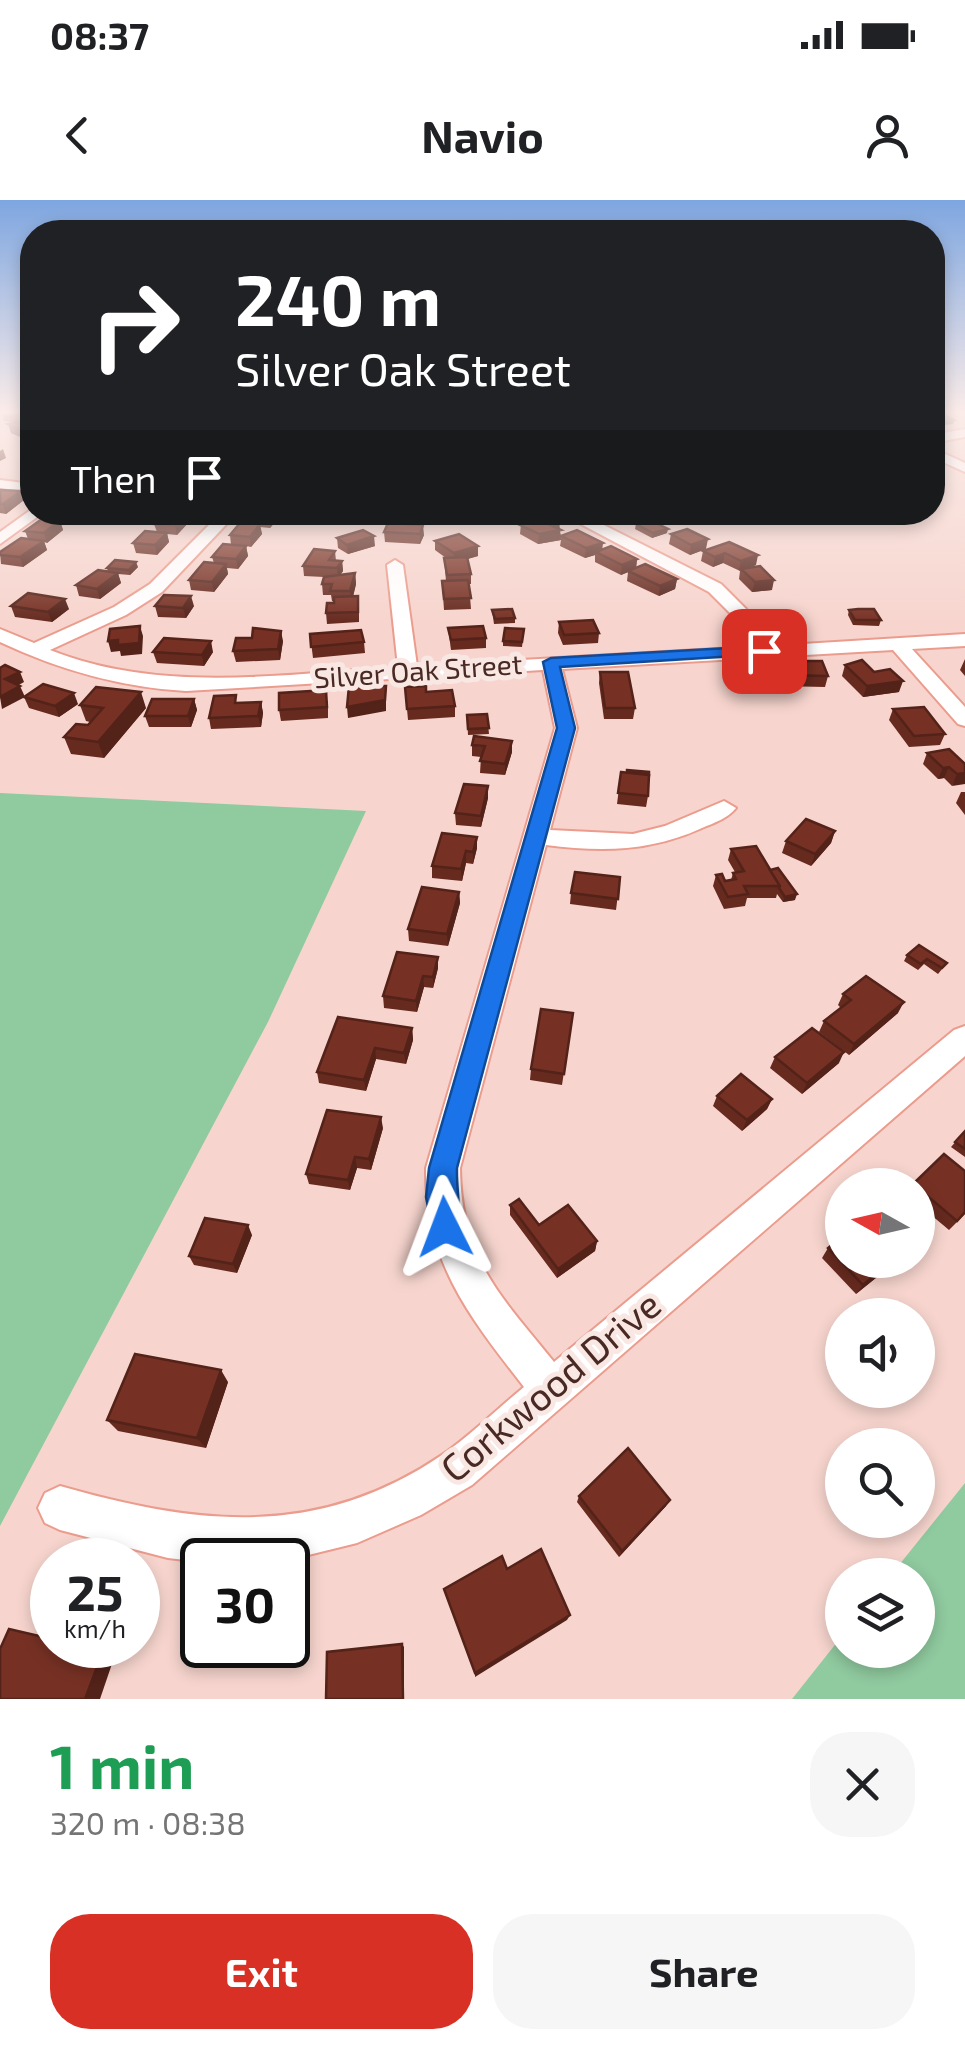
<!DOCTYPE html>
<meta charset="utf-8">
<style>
:root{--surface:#fff;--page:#f6f6f6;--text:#202124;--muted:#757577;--accent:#d93025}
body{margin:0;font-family:"Exo 2",sans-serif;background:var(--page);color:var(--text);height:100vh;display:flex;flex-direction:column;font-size:38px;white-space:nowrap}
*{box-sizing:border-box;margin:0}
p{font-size:32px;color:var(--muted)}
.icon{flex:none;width:55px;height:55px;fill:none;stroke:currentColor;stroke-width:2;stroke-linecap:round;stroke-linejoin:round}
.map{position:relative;height:1499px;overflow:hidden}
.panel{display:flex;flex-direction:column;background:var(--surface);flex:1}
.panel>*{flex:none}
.hud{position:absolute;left:20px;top:20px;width:925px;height:305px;border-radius:40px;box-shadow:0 5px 15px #0003;background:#202124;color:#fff;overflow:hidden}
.needle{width:65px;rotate:278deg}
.tools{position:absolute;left:825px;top:968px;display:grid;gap:20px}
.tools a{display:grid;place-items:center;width:110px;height:110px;border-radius:50%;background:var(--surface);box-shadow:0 5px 15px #0003;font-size:50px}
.speed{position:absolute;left:30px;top:1338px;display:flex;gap:20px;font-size:50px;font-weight:700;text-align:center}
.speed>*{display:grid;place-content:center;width:130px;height:130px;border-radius:50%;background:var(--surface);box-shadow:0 5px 15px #0003;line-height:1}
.speed small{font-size:25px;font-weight:400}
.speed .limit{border:5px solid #111;border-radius:15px;background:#fff;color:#111}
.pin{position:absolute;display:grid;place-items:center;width:85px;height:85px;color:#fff;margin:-42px;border-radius:20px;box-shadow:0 5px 15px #0006}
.me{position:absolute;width:110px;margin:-55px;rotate:357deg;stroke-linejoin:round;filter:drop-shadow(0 0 8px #0008)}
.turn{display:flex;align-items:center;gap:35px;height:210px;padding:0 50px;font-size:45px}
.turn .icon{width:130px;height:130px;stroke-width:2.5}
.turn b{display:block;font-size:70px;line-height:85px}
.then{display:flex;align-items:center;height:95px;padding:0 50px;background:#0003;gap:20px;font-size:38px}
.round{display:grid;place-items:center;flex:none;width:105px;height:105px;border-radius:40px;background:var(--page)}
.overview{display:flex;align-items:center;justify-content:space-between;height:170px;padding:0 50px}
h1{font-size:60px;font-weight:700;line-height:75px;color:#1e9e55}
.button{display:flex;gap:20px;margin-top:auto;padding:20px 50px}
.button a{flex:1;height:115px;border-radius:40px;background:var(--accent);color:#fff;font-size:40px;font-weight:700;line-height:115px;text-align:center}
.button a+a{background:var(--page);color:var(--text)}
.status{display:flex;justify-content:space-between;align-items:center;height:70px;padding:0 50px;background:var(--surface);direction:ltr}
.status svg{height:28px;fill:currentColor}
header{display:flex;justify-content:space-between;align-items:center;height:130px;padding:0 50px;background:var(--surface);font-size:45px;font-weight:700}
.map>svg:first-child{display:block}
</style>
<div class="status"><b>08:37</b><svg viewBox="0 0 49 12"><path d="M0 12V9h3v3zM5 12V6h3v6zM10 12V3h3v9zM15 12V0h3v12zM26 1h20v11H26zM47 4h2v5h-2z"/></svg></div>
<header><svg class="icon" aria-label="back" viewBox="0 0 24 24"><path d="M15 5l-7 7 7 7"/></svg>Navio<svg class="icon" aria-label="person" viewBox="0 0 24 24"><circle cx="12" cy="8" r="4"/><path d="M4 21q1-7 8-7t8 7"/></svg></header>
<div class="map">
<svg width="965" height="1499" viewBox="0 0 965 1499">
<rect width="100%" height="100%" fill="#f7d5ce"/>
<!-- green -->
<g fill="#90ca9f">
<polygon points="0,593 366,611 268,822 0,1326"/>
<polygon points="965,1283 965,1499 792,1499 842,1436 842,1450 918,1450 918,1375 891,1375"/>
</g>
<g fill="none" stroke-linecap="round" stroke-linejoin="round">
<!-- minor casing -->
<g stroke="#eb9c8d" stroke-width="4">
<g id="minor">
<polygon points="965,229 965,237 932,243 932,235"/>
<polygon points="932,248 965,263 965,272 932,257"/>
<polygon points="0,280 32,284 32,292 0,288"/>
<polygon points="32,309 32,312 44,312 0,344 0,332"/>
<path d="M222,312h16l-76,80 -36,23 -76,35c111,44 231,24 348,17l-11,-102 8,-5 8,5 14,101 335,-19 -19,-31 -24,-24 -151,-80h20l143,72 25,25 24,37 195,-12v12l-53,3 53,58v19l-7,-2 -65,-74 -331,19 15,59 -27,102 83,4 32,-8 59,-25 12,7c-8,10 -22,15 -34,20 -52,24 -101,24 -156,17l-86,323c1,91 40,127 94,194l400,-332 11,-4v30l-493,429 -51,30 -64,28 -69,17 -86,2 -34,-4 -108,-28 -15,-7 -7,-15 7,-15 15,-7c137,39 257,54 382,-31 29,-20 55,-46 82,-68 -55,-71 -99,-125 -98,-219l129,-440 -12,-58 -357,21c-67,-4 -126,-21 -186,-49v-13l34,14 80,-36 36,-23z"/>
</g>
</g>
<!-- minor -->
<use href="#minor" fill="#fff" fill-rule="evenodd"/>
</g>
<!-- wall -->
<g fill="#662a1f">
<polygon points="2,214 32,214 25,221 31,242 11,233 8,224 16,223 4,221"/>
<polygon points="32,261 32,277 27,276 24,267"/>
<polygon points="0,290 21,291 24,300 6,314 0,313"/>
<polygon points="51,312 88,312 75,324 60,322 63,330 47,343 44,342 47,350 23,367 1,364 0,352 28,339 25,331 54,320"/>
<polygon points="166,312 201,312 197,317 187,316 188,323 177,335 167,334 169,342 157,355 136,353 133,343 157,332 154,324"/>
<polygon points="251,312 279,312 280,316 270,328 260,327 262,334 251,347 246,346 248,356 238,369 227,368 228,374 214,392 191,390 189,380 214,363 212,357 231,345 230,335 249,323 247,317"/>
<polygon points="505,312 541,312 541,318 559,320 559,329 561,336 637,359 636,368 677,379 675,389 659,396 627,381 628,372 621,375 595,362 595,355 585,358 560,346 561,340 538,344 520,334 521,324 505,316"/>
<polygon points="636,324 667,333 652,338 635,329"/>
<polygon points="384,332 424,335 420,344 385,342"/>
<polygon points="671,334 706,349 690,355 669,344"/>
<polygon points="337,338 375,346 348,354 338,348"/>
<polygon points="435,341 478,346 478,356 467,359 471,374 471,384 469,384 471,409 444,410 442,381 446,381 444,358 446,358 435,350"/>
<polygon points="729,342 756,365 749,367 772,390 752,392 739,379 740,371 723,363 713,367 701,361 703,351"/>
<polygon points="335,351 336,361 342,361 343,371 340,375 355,373 356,384 353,396 359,406 359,422 327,424 326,413 334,401 332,401 331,395 323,395 322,384 324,377 304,376 303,366"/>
<polygon points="138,367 130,375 118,374 121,383 100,399 79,396 76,385 108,372 107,368"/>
<polygon points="11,406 69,409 52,422 15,417"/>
<polygon points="155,406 194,406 186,418 158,417"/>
<polygon points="492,410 515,418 515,423 494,424"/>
<polygon points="849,410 881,420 879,426 853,425 848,415"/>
<polygon points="559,422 599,433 598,443 563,445 558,433"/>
<polygon points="448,428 486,438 486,448 451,450"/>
<polygon points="524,429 522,447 503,446 503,441"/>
<polygon points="310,434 364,442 365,453 313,458"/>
<polygon points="283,441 280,460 236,462 233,451"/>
<polygon points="153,452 213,452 204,466 157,463"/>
<polygon points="965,459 965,476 960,470"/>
<polygon points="776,461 828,476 825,487 779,486 774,472"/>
<polygon points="845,465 899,492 863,497 842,476"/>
<polygon points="600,472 635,508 633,519 604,519 599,483"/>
<polygon points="405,487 426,492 455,506 455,517 408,520"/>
<polygon points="24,497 78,504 59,517 29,508"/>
<polygon points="194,499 197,510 191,527 149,527 145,516"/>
<polygon points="328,501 328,518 281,521 279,510"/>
<polygon points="261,502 263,513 261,527 211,529 209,518 238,503"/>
<polygon points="80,505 146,508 104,558 71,554 64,537 88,525 90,522 86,521"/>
<polygon points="893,509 945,534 940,545 909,547 889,520"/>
<polygon points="487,514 489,534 468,535 467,515"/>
<polygon points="472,545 512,552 505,575 480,573 481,557 472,556"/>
<polygon points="927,553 965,564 952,586 944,578 938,579 923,564"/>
<polygon points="621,572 648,596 646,607 617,604"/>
<polygon points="488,586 488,598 481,627 456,625 455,613"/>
<polygon points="961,592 965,592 965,615 956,603"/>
<polygon points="835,631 831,643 811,666 782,653 786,641"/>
<polygon points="477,637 477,648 473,664 466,663 462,681 432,678 432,666"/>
<polygon points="731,649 770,670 795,700 783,702 777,694 776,698 747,698 745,706 724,709 713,686 716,675 725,681 731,680 733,673 735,672 728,660"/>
<polygon points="620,677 616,710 570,704 571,693"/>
<polygon points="459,692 460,703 448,746 409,741 408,729"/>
<polygon points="907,755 947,763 938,774 924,764 918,770 904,761"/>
<polygon points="438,757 438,768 433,788 424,787 417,812 384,808 383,796"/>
<polygon points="843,794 898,813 849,855 819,832 824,821 841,808 838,805"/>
<polygon points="573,813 562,885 530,880 531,869"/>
<polygon points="412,828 413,840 406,864 376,859 366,891 319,883 317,872"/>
<polygon points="775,857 839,863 802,894 770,868"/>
<polygon points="717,896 772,899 767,909 742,931 713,906"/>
<polygon points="383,928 371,970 357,968 350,990 309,984 306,974"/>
<polygon points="965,931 965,957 951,947"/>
<polygon points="944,954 965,1014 949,1030 918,1004 918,985 912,985"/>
<polygon points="510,1005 539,1025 597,1041 595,1051 557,1078 510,1015"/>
<polygon points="252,1035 237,1073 194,1065 189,1056"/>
<polygon points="828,1048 898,1060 856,1094 822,1058"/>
<polygon points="228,1182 206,1248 118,1231 107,1220"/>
<polygon points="579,1296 666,1306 619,1357 577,1302"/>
</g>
<!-- shaded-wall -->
<g fill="#532219">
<polygon points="32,214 32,217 21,223 18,215"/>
<polygon points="954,220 953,224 937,226 939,222"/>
<polygon points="3,249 6,258 0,261 0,251"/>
<polygon points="939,261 936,270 932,270 932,262"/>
<polygon points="21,291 24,300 6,314 3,304"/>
<polygon points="74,312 88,312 75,324 72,314"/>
<polygon points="274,312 279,312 280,316 270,328 269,318"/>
<polygon points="537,312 541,312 541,321 523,326 524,316"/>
<polygon points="612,312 625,312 611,318"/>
<polygon points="186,314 188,323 177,335 175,325"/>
<polygon points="60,320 63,330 47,343 44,333"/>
<polygon points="559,320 561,340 538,344 539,334 548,324"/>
<polygon points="260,324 262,334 251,347 250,337"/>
<polygon points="423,325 424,335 420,344 420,334"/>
<polygon points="668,329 667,333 652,338 653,333"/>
<polygon points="167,333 169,342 157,355 155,345"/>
<polygon points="374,336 375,346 348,354 347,345"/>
<polygon points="708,339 706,349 690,355 691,345"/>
<polygon points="44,341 47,350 23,367 20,357"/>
<polygon points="603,343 602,352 596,352 595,355 585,358 586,348"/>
<polygon points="246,346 248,356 238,369 236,359"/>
<polygon points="478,346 478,356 454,363 454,353"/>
<polygon points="725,353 723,363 713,367 715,357"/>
<polygon points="758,355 756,365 742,370 741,369 739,371 741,361"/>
<polygon points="637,359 636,369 621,375 622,365"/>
<polygon points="342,361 343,371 338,378 337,368"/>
<polygon points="136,362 138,367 130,375 129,370"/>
<polygon points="226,364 228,374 214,392 212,382"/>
<polygon points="118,373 121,383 100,399 97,389"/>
<polygon points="355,373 356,384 352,401 350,391"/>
<polygon points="677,379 675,389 659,396 660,386"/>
<polygon points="774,380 772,390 752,392 755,382"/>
<polygon points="191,396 194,406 186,418 183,408"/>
<polygon points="65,399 69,409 52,422 48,412"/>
<polygon points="140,426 143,436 142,454 121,456 120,451 111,452 108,441"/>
<polygon points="281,431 283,441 280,460 278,449"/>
<polygon points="211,441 213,452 204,466 202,455"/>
<polygon points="20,472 24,482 10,490 5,479"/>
<polygon points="903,481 899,492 863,497 867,486"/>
<polygon points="20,486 25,497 2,509 0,497"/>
<polygon points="386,486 386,511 348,518 347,507"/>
<polygon points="141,492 146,508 104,558 98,542"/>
<polygon points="74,493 78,504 59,517 55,506"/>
<polygon points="194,499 197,510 191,527 188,516"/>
<polygon points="261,502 263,513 261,527 258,516"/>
<polygon points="512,541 512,552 505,575 505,564"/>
<polygon points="949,567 944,578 938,579 943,568"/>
<polygon points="965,573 965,584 952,586 957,574"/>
<polygon points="488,586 488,598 481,627 481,616"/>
<polygon points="835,631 831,643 811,666 815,654"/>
<polygon points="477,637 477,648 473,664 473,652"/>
<polygon points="466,651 466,663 462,681 461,669"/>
<polygon points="459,692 460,703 448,746 447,734"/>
<polygon points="797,694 795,700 783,702 785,697"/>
<polygon points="438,757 438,768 433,788 433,777"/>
<polygon points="423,776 424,787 417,812 416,801"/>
<polygon points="904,802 898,813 849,855 854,844"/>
<polygon points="412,828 413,840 406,864 404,853"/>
<polygon points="375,848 376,859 366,891 364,880"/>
<polygon points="844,852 839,863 802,894 807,883"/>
<polygon points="772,899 767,909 742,931 747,920"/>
<polygon points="381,917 383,928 371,970 369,959"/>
<polygon points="355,957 357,968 350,990 348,980"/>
<polygon points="248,1025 252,1035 237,1073 233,1064"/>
<polygon points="597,1041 595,1051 557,1078 558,1069"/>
<polygon points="893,1060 898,1060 856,1094 863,1085"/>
<polygon points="221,1170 228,1182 206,1248 197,1238"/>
<polygon points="670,1300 666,1306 619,1357 622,1351"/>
<polygon points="570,1415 567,1420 475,1477 475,1473"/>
<polygon points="402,1444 404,1447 404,1499 403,1499"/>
<polygon points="103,1451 115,1455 100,1499 85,1499"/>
</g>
<!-- building -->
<g fill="#773124" stroke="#532219" stroke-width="2.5">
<polygon points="932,214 943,214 954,220 939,222 932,219"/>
<polygon points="32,220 32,232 28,234 8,224"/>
<polygon points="0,290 21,291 3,304 0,304"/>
<polygon points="166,312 173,312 186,314 175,325 154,324"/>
<polygon points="251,312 274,312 269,318 247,317"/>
<polygon points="517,312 537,312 524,316"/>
<polygon points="549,315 559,320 548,324 561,330 539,334 520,325"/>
<polygon points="42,319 60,320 44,333 25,331"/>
<polygon points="650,320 668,329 653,333 636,324"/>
<polygon points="240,323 260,324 250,337 230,335"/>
<polygon points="388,323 423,325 420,334 384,332"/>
<polygon points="687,329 708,339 691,345 671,334"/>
<polygon points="363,330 374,336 347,345 337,338"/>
<polygon points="577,330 603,343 586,348 561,336"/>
<polygon points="145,331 167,333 155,345 133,343"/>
<polygon points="459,334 478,346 454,353 435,341"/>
<polygon points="21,338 44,341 20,357 0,355 0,352"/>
<polygon points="729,342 758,355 741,361 725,353 715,357 703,351"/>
<polygon points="223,344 246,346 236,359 212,357"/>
<polygon points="611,346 637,359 622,365 596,352"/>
<polygon points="314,349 335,351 329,360 342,361 337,368 303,366"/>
<polygon points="467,357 471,374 447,375 444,358"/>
<polygon points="115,360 136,362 129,370 107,368"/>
<polygon points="204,362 226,364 212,382 189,380"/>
<polygon points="645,364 677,379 660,386 628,371"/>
<polygon points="760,366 774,380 755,382 741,369"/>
<polygon points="98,370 118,373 97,389 76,385"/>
<polygon points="355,373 350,391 330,391 332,384 322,384 324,377"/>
<polygon points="468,380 471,398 444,399 442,381"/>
<polygon points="28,393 65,399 48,412 11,406"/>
<polygon points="164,395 191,396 183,408 155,406"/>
<polygon points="358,396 358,412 326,413 327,403 334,403 334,397"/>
<polygon points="512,409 515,418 495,419 492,410"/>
<polygon points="858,409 874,409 881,420 855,420 849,410"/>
<polygon points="593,420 599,433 564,435 559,422"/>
<polygon points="140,426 139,443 118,445 118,440 108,441 110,429"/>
<polygon points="483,426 486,438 451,440 448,428"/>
<polygon points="253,428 281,431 278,449 233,451 236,438 252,438"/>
<polygon points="505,428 524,429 522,442 503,441"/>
<polygon points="361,430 364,442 311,447 310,434"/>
<polygon points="164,438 211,441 202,455 153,452"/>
<polygon points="862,460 874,472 890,469 903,481 867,486 845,465"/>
<polygon points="776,461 822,461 828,476 782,475"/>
<polygon points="5,465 20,472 5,479 20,486 0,497 0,468"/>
<polygon points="600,472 628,472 635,508 605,508"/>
<polygon points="43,484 74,493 55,506 24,497"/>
<polygon points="349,486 386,486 385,500 347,507"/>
<polygon points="426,486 426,492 452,490 455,506 407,509 405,487"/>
<polygon points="96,487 141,492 98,542 64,537 76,524 88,525 103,508 80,505"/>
<polygon points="326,490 327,507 279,510 279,493"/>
<polygon points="236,495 235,503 261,502 258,516 209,518 214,496"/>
<polygon points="152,499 194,499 188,516 145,516"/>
<polygon points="924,507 945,534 914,536 893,509"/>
<polygon points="487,514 489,528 468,529 467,515"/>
<polygon points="474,536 512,541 505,564 480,561 485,546 472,545"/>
<polygon points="949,549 965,564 965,573 957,574 949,567 943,568 927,553"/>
<polygon points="627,570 649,572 649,575 627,572"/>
<polygon points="621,572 649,575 648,596 618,593"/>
<polygon points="464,584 488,586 481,616 455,613"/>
<polygon points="806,619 835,631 815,654 786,641"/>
<polygon points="442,633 477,637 473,652 466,651 461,669 432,666"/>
<polygon points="756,646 780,686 744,686 748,694 728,697 716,675 722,674 725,681 736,679 733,673 744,671 731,649"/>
<polygon points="778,668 797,694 785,697 779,688 780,686 770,670"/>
<polygon points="575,672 620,677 618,699 571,693"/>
<polygon points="422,687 459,692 447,734 408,729"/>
<polygon points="919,745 947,763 942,768 927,759 921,764 907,755"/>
<polygon points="397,752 438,757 433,777 423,776 416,801 383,796"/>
<polygon points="866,776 904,802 854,844 824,821 851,800 843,794"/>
<polygon points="541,809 573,813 564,874 531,869"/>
<polygon points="338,817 412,828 404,853 375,848 364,880 317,872"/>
<polygon points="812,828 844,852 807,883 775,857"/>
<polygon points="741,874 772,899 747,920 717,896"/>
<polygon points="327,910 381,917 369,959 355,957 348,980 306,974"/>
<polygon points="965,931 965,949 955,942"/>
<polygon points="944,954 965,971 965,1012 957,1021 918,988 918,985 913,984"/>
<polygon points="519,999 539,1025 568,1005 597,1041 558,1069 510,1005"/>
<polygon points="205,1018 248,1025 233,1064 189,1056"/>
<polygon points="842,1036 842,1060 893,1060 863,1085 828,1048"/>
<polygon points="135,1154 221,1170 197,1238 107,1220"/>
<polygon points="628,1248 670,1300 622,1351 579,1296"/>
<polygon points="541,1349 570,1415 475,1473 444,1389 502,1356 507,1369"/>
<polygon points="9,1429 52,1439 52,1445 79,1445 103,1451 85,1499 0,1499 0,1449"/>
<polygon points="402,1444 403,1499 326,1499 327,1452"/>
</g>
<!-- sky -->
<linearGradient id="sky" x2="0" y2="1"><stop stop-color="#7ea6e0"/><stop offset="0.5" stop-color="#fbece9"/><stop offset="1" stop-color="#fbece9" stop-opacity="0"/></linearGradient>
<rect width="965" height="424" fill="url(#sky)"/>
<!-- route -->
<path fill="#1a73e8" stroke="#114b97" stroke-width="2.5" d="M764,446l5,1v7l-209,13 15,61 -118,440c-1,21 6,50 -2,69l-10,4 -11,-4 -8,-40 3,-29 128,-440 -14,-66 8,-4z"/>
<g text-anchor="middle" stroke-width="10" stroke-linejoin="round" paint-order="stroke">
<!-- far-street labels -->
<g font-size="28" fill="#492923" stroke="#f8e7e3">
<text transform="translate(418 471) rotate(-4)" y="10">Silver Oak Street</text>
</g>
<!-- near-street labels -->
<g font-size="38" fill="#492923" stroke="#f8e7e3">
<text transform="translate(551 1187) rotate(-40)" y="13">Corkwood Drive</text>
</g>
</g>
</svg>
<div class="tools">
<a><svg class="needle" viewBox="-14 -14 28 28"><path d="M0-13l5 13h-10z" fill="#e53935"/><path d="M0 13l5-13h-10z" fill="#757577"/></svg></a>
<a><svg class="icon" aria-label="sound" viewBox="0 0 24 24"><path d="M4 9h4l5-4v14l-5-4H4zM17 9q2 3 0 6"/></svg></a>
<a><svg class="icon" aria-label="search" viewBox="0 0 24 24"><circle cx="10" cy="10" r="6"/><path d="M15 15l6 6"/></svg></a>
<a><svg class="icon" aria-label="layers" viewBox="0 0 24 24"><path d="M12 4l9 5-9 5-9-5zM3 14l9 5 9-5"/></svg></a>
</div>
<div class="speed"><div>25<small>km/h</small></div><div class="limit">30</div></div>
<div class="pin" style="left:764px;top:451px;background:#d93025"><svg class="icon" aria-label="arrive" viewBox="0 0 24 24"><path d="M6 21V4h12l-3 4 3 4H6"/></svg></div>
<svg class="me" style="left:445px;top:1027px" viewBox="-20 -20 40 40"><path d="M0-17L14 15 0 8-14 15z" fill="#1a73e8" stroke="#fff" stroke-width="4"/></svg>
<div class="hud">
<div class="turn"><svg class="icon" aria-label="right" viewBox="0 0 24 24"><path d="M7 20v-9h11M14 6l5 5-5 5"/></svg><div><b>240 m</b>Silver Oak Street</div></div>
<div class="then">Then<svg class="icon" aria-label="arrive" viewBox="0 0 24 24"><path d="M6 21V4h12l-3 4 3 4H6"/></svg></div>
</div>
</div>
<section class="panel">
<div class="overview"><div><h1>1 min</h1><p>320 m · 08:38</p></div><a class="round"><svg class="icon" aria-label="close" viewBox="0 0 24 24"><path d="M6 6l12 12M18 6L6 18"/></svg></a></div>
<div class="button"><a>Exit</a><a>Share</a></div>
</section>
